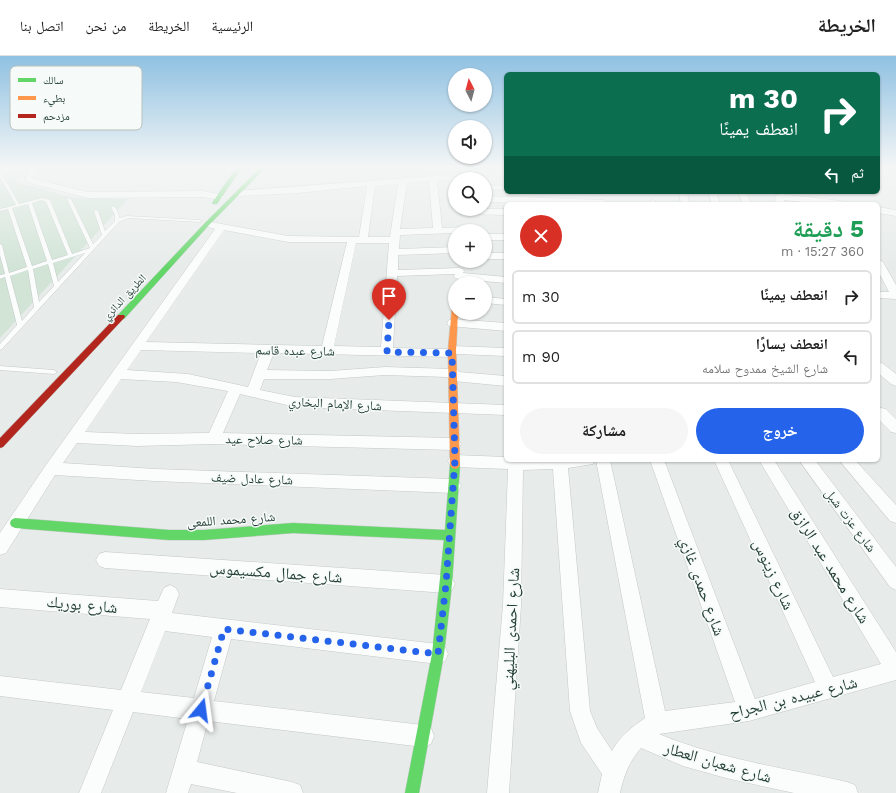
<!DOCTYPE html>
<html lang="ar">
<meta charset="utf-8">
<style>
:root{--surface:#fff;--page:#f6f6f6;--text:#222;--muted:#767676;--line:#e0e0e0;--accent:#2563eb}
body{margin:0;font-family:"Work Sans","Noto Naskh Arabic",sans-serif;background:var(--page);color:var(--text);direction:rtl;height:100vh;display:flex;flex-direction:column;font-size:15px;white-space:nowrap}
*{box-sizing:border-box;margin:0}
p{font-size:13px;color:var(--muted)}
.icon{flex:none;width:22px;height:22px;fill:none;stroke:currentColor;stroke-width:2;stroke-linecap:round;stroke-linejoin:round}
.map{position:relative;flex:1;overflow:hidden;direction:ltr}
.panel{position:absolute;left:504px;top:146px;width:376px;height:260px;display:flex;flex-direction:column;background:var(--surface);border-radius:6px;box-shadow:0 1px 3px #0004;direction:rtl}
.panel>*{flex:none}
.guide{position:absolute;left:504px;top:16px;width:376px;height:122px;border-radius:6px;box-shadow:0 1px 3px #0004;direction:rtl;background:#0b6e4f;color:#fff;overflow:hidden}
.needle{width:26px;rotate:354deg}
.buttons{position:absolute;left:448px;top:12px;display:grid;gap:8px}
.buttons a{display:grid;place-items:center;width:44px;height:44px;border-radius:50%;background:var(--surface);box-shadow:0 1px 3px #0004;font-size:20px}
.pin{position:absolute;display:grid;place-items:center;width:34px;height:34px;color:#fff;margin:-41px -17px;border-radius:50% 50% 50% 0;rotate:-45deg;box-shadow:0 0 4px #0007}
.pin .icon{rotate:45deg}
.me{position:absolute;width:44px;margin:-22px;rotate:16deg;stroke-linejoin:round;filter:drop-shadow(0 0 3px #0008)}
.turn{display:flex;align-items:center;gap:14px;height:84px;padding:0 16px;font-size:18px}
.turn .icon{width:52px;height:52px;stroke-width:2.5}
.turn b{display:block;font-size:28px;line-height:34px}
.then{display:flex;align-items:center;height:38px;padding:0 16px;background:#0003;gap:8px;font-size:15px}
.round{display:grid;place-items:center;flex:none;width:42px;height:42px;border-radius:21px;background:var(--page)}
.headline{display:flex;align-items:center;justify-content:space-between;height:68px;padding:0 16px}
h1{font-size:24px;font-weight:700;line-height:30px;color:#1e9e55}
.primary-button{display:flex;gap:8px;margin-top:auto;padding:8px 16px}
.primary-button a{flex:1;height:46px;border-radius:24px;background:var(--accent);color:#fff;font-size:16px;font-weight:700;line-height:46px;text-align:center}
.primary-button a+a{background:var(--page);color:var(--text)}
ul{padding:0;list-style:none}
li{display:flex;align-items:center;gap:12px;height:54px;margin:0 8px 6px;padding:0 8px;border:2px solid var(--line);border-radius:6px}
li div{flex:1}
li b{display:block;font-size:15px}
li em{font-style:normal}
header{display:flex;align-items:center;gap:24px;box-sizing:border-box;height:56px;padding:0 20px;background:var(--surface);border-bottom:1px solid var(--line)}
header strong{font-size:19px}
nav{display:flex;gap:22px;margin-inline-start:auto;font-size:14px}
.map>svg:first-child{display:block}
</style>
<header>
<strong>الخريطة</strong>
<nav><a>الرئيسية</a><a>الخريطة</a><a>من نحن</a><a>اتصل بنا</a></nav>
</header>
<div class="map">
<svg width="896" height="737" viewBox="0 0 896 737">
<rect width="100%" height="100%" fill="#e7ecea"/>
<!-- green -->
<polygon fill="#d1e4d6" points="14,110 23,110 14,125 73,142 128,143 0,282 0,112"/>
<g fill="none" stroke-linecap="round" stroke-linejoin="round">
<!-- lane casing -->
<g stroke="#c4c9c7" stroke-width="1">
<g id="lane">
<path d="M0,117l2,1 17,30 23,-6 8,2 22,54 18,-6 -23,-49v-1l4,1 22,45 9,-9 -8,-24 2,-1 2,1 7,20 10,-10v-6l-4,-8 2,-1c4,2 6,8 6,12l8,-2 73,4 2,1 -2,1 -72,-4 -9,4 -117,127 -2,1v-6l17,-19 -12,-48 -5,2v-4l5,-1 -5,-19v-11l2,1 7,28 18,-6 -19,-58 -8,2v-2l16,-4 -16,-28zM42,144l4,2 22,53 -16,5 -20,-57zM28,148l19,57 -15,5 -20,-58zM85,197l-27,29 -5,-19zM48,208l6,22 -15,16 -6,-33zM28,214l6,37 -12,14 -12,-45z"/>
<polygon points="0,310 54,314 57,316 54,318 0,314"/>
</g>
</g>
<!-- street casing -->
<g stroke="#c4c9c7" stroke-width="1">
<g id="street">
<polygon points="16,110 29,110 28,112 0,118 0,114"/>
<polygon points="32,110 40,110 33,122 35,123 88,136 203,135 223,139 224,141 220,144 203,141 88,142 29,127 25,123"/>
<path d="M433,120l38,1 4,2 -38,2 5,47 22,-1 5,3 -14,1v2l-55,2 -1,14 56,-2v6l-57,2v15l61,-2 4,1 1,2 -1,2 43,4v6l-47,-4 -4,-1 -1,-2 1,-2 -58,2 -4,72 54,1 5,-3 54,2v8l-49,-2 -5,3 -178,-4 -7,17 63,1 55,-4 68,2 5,1 1,2 47,4v10l-53,-5 -6,-4 -62,-2 -55,4h-66l-4,11 35,7 211,8v10l-211,-8 -55,-13 -17,39 231,5 5,2 2,4 -2,4 -5,2 -240,-6 -77,2 -60,-3 -14,20 92,6 298,10 5,2 3,5 -3,5 -5,2 -298,-12 -100,-6 -49,78 -6,2v-22l46,-68 169,-236 -7,-2 -2,-2 2,-2 3,-1 77,14 71,1 8,-51 -69,7 -59,3 -4,-3 1,-2zM429,125l4,47 -33,1 7,-46zM398,128l-8,53h-22l7,-51zM224,174l64,12h59l-25,104 -176,-4zM356,187h33l-8,104 -47,-1zM141,294l120,3 -13,34 -60,-13 -61,-4zM121,323l55,3 52,9 -19,42 -72,1 -52,-2z"/>
<polygon points="485,129 506,130 506,134 485,133"/>
<polygon points="679,136 687,136 689,148 681,148"/>
<polygon points="708,136 716,136 720,148 712,148"/>
<polygon points="738,136 746,136 751,148 743,148"/>
<polygon points="781,138 842,145 846,148 819,148 784,144 785,148 777,148 775,141 776,139"/>
<polygon points="485,140 604,144 608,147 557,148 485,146"/>
<polygon points="653,144 658,148 649,148 650,145"/>
<polygon points="878,151 896,154 896,160 878,157"/>
<polygon points="458,153 506,153 506,159 461,158 457,155"/>
<rect x="485" y="178" width="21" height="6"/>
<rect x="485" y="197" width="21" height="6"/>
<polygon points="878,203 883,206 896,229 896,243 878,242 878,236 889,236 878,215"/>
<polygon points="485,241 506,243 506,249 485,247"/>
<polygon points="453,263 506,267 506,275 449,270 447,267 449,264"/>
<polygon points="878,306 882,307 896,318 896,330 891,328 878,317"/>
<polygon points="881,352 886,353 896,363 896,377 891,376 878,363 878,353"/>
<path d="M455,399l51,2v3h89l-2,4 -25,4 22,243 7,17 15,23c8,-15 20,-24 33,-33l-49,-258h14l55,251 70,-9 -85,-242h14l91,239 60,-17 -101,-222h14l105,217 48,-13 -122,-204h15l122,192v28l-147,41 -90,13c60,25 125,34 188,48l8,3 3,8h-64l-68,-15 -43,-12 -42,-18c-12,14 -17,27 -21,45h-22l4,-19 -21,-31 -11,-32 -17,-242 -30,1 -2,135 -12,188h-22l16,-188 5,-136 -53,-2 -5,-2 -2,-4 2,-4z"/>
<polygon points="799,404 815,404 896,511 896,534 890,531"/>
<polygon points="839,404 855,404 896,449 896,467 890,465"/>
<polygon points="105,496 446,519 452,522 455,528 452,534 446,537 105,512 99,510 96,504 99,498"/>
<path d="M170,529l6,3 3,6 -7,19 266,31 7,3 3,7 -3,7 -7,3 -207,-25 -17,62 209,24 8,3 3,8 -3,8 -8,3 -215,-26 -11,41 95,20 8,3 3,8h-66l-46,-9 -3,9h-22l22,-74 -55,-7 -32,81h-22l34,-83 -113,-14v-20l121,14 29,-71 -150,-12v-18l158,12 6,-13zM165,575l47,6 -18,61 -53,-6z"/>
</g>
</g>
<!-- fast casing -->
<g stroke="#c3c9c7" stroke-width="1">
<g id="fast">
<polygon points="240,110 245,110 236,120 217,148 213,148 212,147 232,118"/>
<polygon points="262,110 267,110 209,169 124,263 118,263 118,259 205,167"/>
<polygon points="455,405 458,406 460,409 452,528 444,598 419,737 405,737 432,598 444,484 293,477 204,484 169,484 15,472 11,470 10,467 11,464 15,462 169,474 204,474 293,467 445,474 450,409 452,406"/>
</g>
</g>
<!-- slow casing -->
<g stroke="#c3c9c7" stroke-width="1">
<polygon id="slow" points="452,252 455,252 455,257 458,257 456,294 460,409 458,412 455,413 452,412 450,409 448,294"/>
</g>
<!-- jam casing -->
<g stroke="#c3c9c7" stroke-width="1">
<g id="jam">
<polygon points="888,110 896,110 896,113 888,111"/>
<polygon points="118,259 124,259 125,261 3,391 0,392 0,382"/>
</g>
</g>
<!-- lane -->
<use href="#lane" fill="#fbfcfc" fill-rule="evenodd"/>
<!-- street -->
<use href="#street" fill="#fbfcfc" fill-rule="evenodd"/>
<!-- fast -->
<use href="#fast" fill="#63d668" fill-rule="evenodd"/>
<!-- slow -->
<use href="#slow" fill="#ff974d" fill-rule="evenodd"/>
<!-- jam -->
<use href="#jam" fill="#b3261e" fill-rule="evenodd"/>
</g>
<!-- sky -->
<linearGradient id="sky" x2="0" y2="1"><stop stop-color="#8fc1e2"/><stop offset="0.52" stop-color="#f4f6f6"/><stop offset="1" stop-color="#f4f6f6" stop-opacity="0"/></linearGradient>
<rect width="896" height="213" fill="url(#sky)"/>
<g fill="none" stroke-linecap="round" stroke-linejoin="round">
<!-- route -->
<polyline stroke="#2563eb" stroke-width="7" stroke-dasharray="0 12.6" points="201,654 224,573 438,598 446,528 455,404 452,297 387,296 389,264"/>
</g>
<g text-anchor="middle" stroke-width="3" stroke-linejoin="round" paint-order="stroke">
<!-- far-street labels -->
<g font-size="11" fill="#243f37" stroke="#f6faf8">
<text transform="translate(124 241) rotate(-47)" y="4">الطريق الدائري</text>
</g>
<!-- street labels -->
<g font-size="13" fill="#243f37" stroke="#f6faf8">
<text transform="translate(295 294) rotate(1)" y="5">شارع عبده قاسم</text>
<text transform="translate(335 347) rotate(3)" y="5">شارع الإمام البخاري</text>
<text transform="translate(264 383) rotate(1)" y="5">شارع صلاح عيد</text>
<text transform="translate(252 422) rotate(2)" y="5">شارع عادل ضيف</text>
<text transform="translate(231 463) rotate(-4)" y="5">شارع محمد اللمعى</text>
<text transform="translate(851 464) rotate(53)" y="5">شارع عزت شبل</text>
</g>
<!-- near-street labels -->
<g font-size="16" fill="#243f37" stroke="#f6faf8">
<text transform="translate(831 509) rotate(58)" y="6">شارع محمد عبد الرازق</text>
<text transform="translate(276 516) rotate(4)" y="6">شارع جمال مكسيموس</text>
<text transform="translate(774 518) rotate(65)" y="6">شارع زينوس</text>
<text transform="translate(703 530) rotate(70)" y="6">شارع حمدى غازي</text>
<text transform="translate(82 548) rotate(5)" y="6">شارع بوريك</text>
<text transform="translate(510 573) rotate(-87)" y="6">شارع احمدى البليهني</text>
<text transform="translate(793 641) rotate(-14)" y="6">شارع عبيده بن الجراح</text>
<text transform="translate(718 706) rotate(16)" y="6">شارع شعبان العطار</text>
</g>
</g>
<!-- legend -->
<rect x="10" y="10" width="132" height="64" rx="6" fill="#f6faf8" stroke="#b7c2be" stroke-width="1"/>
<rect x="18" y="22" width="18" height="4" fill="#63d668"/>
<rect x="18" y="40" width="18" height="4" fill="#ff974d"/>
<rect x="18" y="58" width="18" height="4" fill="#b3261e"/>
<g font-size="11" fill="#243f37">
<text x="43" y="28">سالك</text>
<text x="43" y="46">بطيء</text>
<text x="43" y="64">مزدحم</text>
</g>
</svg>
<div class="buttons">
<a><svg class="needle" viewBox="-14 -14 28 28"><path d="M0-13l5 13h-10z" fill="#e53935"/><path d="M0 13l5-13h-10z" fill="#767676"/></svg></a>
<a><svg class="icon" aria-label="sound" viewBox="0 0 24 24"><path d="M4 9h4l5-4v14l-5-4H4zM17 9q2 3 0 6"/></svg></a>
<a><svg class="icon" aria-label="search" viewBox="0 0 24 24"><circle cx="10" cy="10" r="6"/><path d="M15 15l6 6"/></svg></a>
<a>+</a>
<a>−</a>
</div>
<div class="pin" style="left:389px;top:264px;background:#d93025"><svg class="icon" aria-label="arrive" viewBox="0 0 24 24"><path d="M6 21V4h12l-3 4 3 4H6"/></svg></div>
<svg class="me" style="left:201px;top:654px" viewBox="-20 -20 40 40"><path d="M0-17L14 15 0 8-14 15z" fill="#2563eb" stroke="#fff" stroke-width="4"/></svg>
<div class="guide">
<div class="turn"><svg class="icon" aria-label="right" viewBox="0 0 24 24"><path d="M7 20v-9h11M14 6l5 5-5 5"/></svg><div><b>30 m</b>انعطف يمينًا</div></div>
<div class="then">ثم<svg class="icon" aria-label="left" viewBox="0 0 24 24"><path d="M17 20v-9H6M10 6l-5 5 5 5"/></svg></div>
</div>
<section class="panel">
<div class="headline"><div><h1>5 دقيقة</h1><p>360 m · 15:27</p></div><a class="round" style="background:#d93025;color:#fff"><svg class="icon" aria-label="close" viewBox="0 0 24 24"><path d="M6 6l12 12M18 6L6 18"/></svg></a></div>
<ul>
<li><svg class="icon" aria-label="right" viewBox="0 0 24 24"><path d="M7 20v-9h11M14 6l5 5-5 5"/></svg><div><b>انعطف يمينًا</b></div><em>30 m</em></li>
<li><svg class="icon" aria-label="left" viewBox="0 0 24 24"><path d="M17 20v-9H6M10 6l-5 5 5 5"/></svg><div><b>انعطف يسارًا</b><p>شارع الشيخ ممدوح سلامه</p></div><em>90 m</em></li>
</ul>
<div class="primary-button"><a>خروج</a><a>مشاركة</a></div>
</section>
</div>
